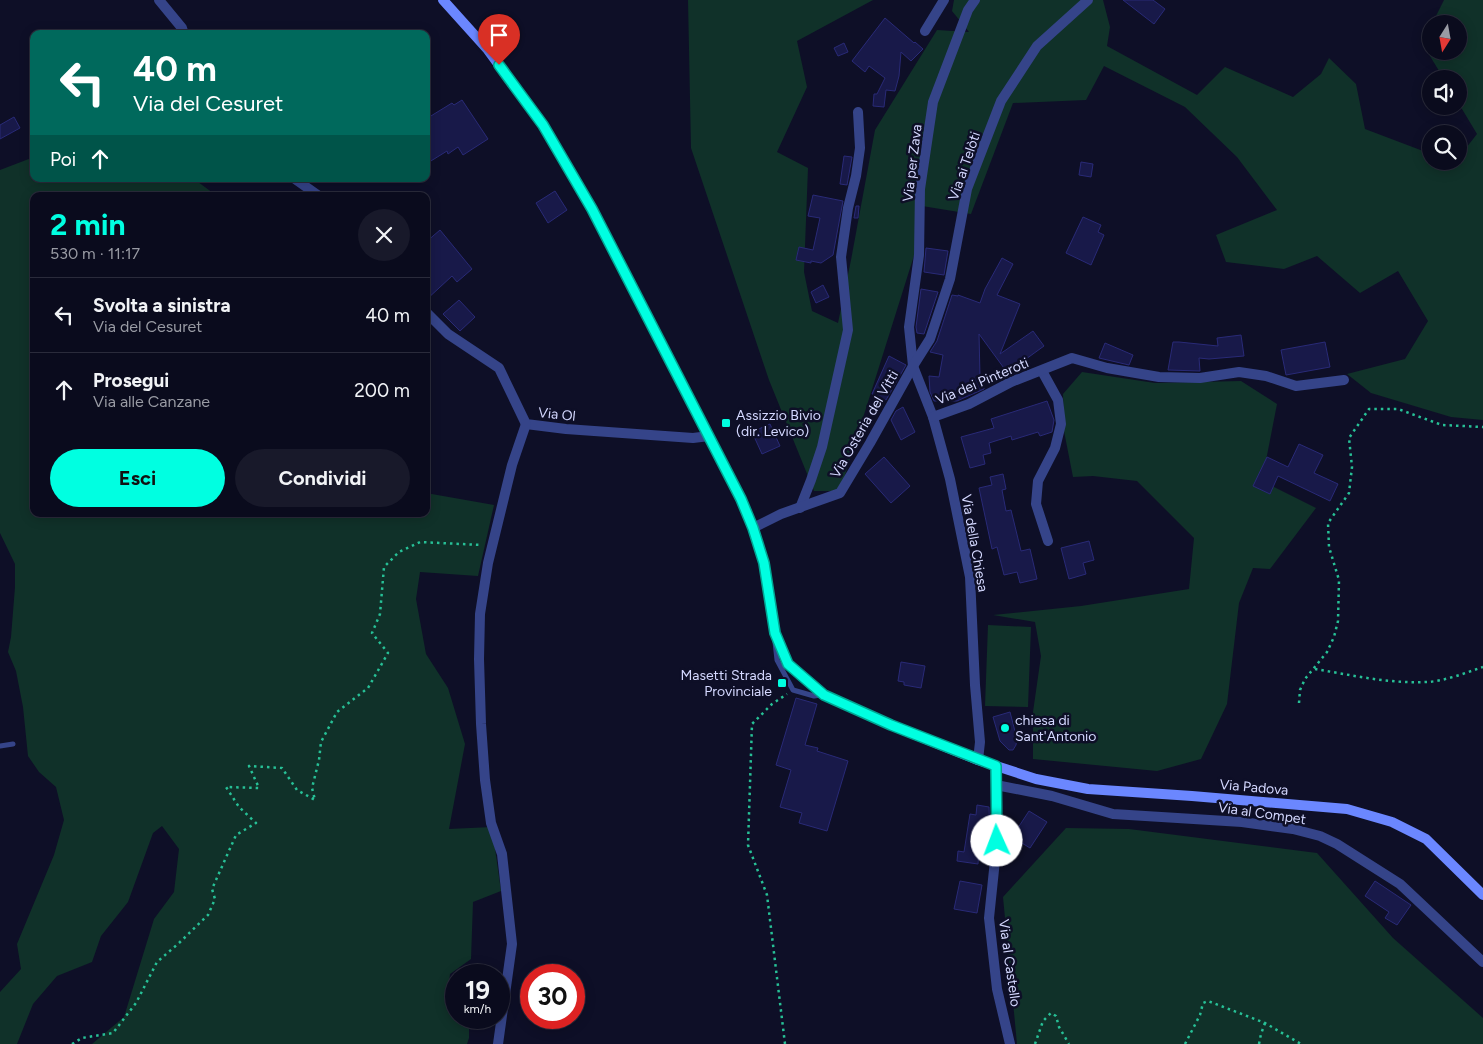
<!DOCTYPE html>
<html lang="it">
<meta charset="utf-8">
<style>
:root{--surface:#0a0b1d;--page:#18192a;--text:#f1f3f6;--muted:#999ba4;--line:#2a2b3b;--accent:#00ffe1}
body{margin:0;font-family:Figtree,sans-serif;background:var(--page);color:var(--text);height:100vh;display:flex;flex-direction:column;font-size:19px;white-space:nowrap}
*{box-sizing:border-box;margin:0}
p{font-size:16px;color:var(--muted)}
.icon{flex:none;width:28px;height:28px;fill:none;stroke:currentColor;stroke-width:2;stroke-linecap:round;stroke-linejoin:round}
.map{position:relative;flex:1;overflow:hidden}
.drawer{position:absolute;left:30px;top:192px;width:400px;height:325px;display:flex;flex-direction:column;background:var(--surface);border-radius:10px;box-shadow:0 2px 12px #0003,0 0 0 1px var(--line)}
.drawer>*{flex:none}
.banner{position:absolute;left:30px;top:30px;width:400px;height:152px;border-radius:10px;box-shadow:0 2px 12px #0003,0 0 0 1px var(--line);background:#00695c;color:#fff;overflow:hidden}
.needle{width:32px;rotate:191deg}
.fabs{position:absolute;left:1422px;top:15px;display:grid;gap:10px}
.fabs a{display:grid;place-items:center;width:45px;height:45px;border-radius:50%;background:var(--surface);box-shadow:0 2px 12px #0003,0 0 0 1px var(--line);font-size:25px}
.speed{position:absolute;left:445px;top:964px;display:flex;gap:10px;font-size:25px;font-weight:700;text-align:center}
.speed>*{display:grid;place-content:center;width:65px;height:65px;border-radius:50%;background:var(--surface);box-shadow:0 2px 12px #0003,0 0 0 1px var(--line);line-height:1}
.speed small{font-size:12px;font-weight:400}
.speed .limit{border:8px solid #d22;background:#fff;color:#111}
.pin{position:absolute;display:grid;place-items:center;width:42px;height:42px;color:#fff;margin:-51px -21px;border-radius:50% 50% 50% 0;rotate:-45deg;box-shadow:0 0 5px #0007}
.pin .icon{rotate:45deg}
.me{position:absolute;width:55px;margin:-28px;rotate:358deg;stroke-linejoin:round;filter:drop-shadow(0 0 4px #0008)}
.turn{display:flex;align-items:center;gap:18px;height:105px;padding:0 20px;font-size:22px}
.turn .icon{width:65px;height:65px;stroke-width:2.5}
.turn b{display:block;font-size:35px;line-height:42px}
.then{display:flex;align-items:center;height:48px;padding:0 20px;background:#0003;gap:10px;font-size:19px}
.round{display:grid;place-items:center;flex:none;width:52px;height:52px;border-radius:26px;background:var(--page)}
.headline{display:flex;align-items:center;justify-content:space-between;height:85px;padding:0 20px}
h1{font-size:30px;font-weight:700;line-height:38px;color:var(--accent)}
.cta{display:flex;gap:10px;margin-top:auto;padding:10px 20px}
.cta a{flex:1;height:58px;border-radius:30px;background:var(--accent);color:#111;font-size:20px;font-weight:700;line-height:58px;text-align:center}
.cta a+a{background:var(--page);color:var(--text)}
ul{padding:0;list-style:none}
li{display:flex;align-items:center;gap:15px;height:75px;padding:0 20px;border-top:1px solid var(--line)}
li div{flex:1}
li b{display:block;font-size:19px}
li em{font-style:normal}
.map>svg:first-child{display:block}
</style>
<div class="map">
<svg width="1483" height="1044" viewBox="0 0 1483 1044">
<rect width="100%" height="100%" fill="#0e0f27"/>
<!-- green -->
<g fill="#103129">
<polygon points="688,0 873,0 797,41 807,87 777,152 808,168 804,272 812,311 838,323 851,260 875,130 937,30 969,32 952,11 954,0 1103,0 1110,27 1107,46 1197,95 1225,67 1293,97 1321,74 1329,58 1356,84 1365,129 1431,154 1431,161 1449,161 1454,163 1455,161 1459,161 1459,157 1477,134 1459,104 1459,79 1444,79 1422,43 1431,25 1431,51 1459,51 1459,24 1432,24 1444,0 1483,0 1483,420 1451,417 1371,393 1347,374 1405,359 1428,321 1398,271 1360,293 1317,256 1284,269 1226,262 1216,235 1277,210 1237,157 1185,107 1104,66 1086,100 1013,103 971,214 916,205 917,246 840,491 814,491 769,380 691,148"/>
<polygon points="34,157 34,179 194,179 217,196 34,196 34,514 426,514 426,493 494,505 478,576 420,572 416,599 426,654 448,688 465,744 449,829 492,827 501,891 473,902 471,959 450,974 447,1001 456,1003 456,1018 469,1018 469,1038 467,1044 92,1044 124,1017 154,919 174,892 179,849 162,826 153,833 128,902 101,936 92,962 57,976 33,1004 17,1044 0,1044 0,992 21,969 17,944 54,855 64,820 56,787 39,772 28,756 23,707 16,671 8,652 11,637 15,587 15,564 0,533 0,170"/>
<polygon points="1082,372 1155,383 1241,381 1277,404 1262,481 1316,508 1270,569 1253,568 1239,603 1227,704 1201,759 1157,771 1033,759 1033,712 1041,656 1035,622 993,615 1081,606 1189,589 1194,538 1137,481 1093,476 1073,477 1064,431 1063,394"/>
<polygon points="988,625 1031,627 1028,707 985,706"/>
<polygon points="1066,828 1129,829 1317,853 1393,938 1483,1018 1483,1044 1017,1044 1003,897"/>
</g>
<!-- building -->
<g fill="#181949" stroke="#292a77">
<polygon points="1123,0 1153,0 1165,9 1154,24"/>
<polygon points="885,18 914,43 915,42 923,49 911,61 901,52 899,76 895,91 886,90 884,107 873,106 874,94 877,94 885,78 869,66 865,72 852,61"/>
<polygon points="844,43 848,52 838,56 834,48"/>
<polygon points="462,100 488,139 463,155 458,147 448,154 447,151 426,164 426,119 452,103 454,105"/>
<polygon points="14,117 20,128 0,139 0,125"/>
<polygon points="844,156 852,157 847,185 840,184"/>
<polygon points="1081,162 1093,164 1091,177 1079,175"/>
<polygon points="555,191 567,210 548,223 536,203"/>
<polygon points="813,195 843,201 833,255 821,263 811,261 811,263 796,260 799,247 813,250 820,218 808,216"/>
<polygon points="856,206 859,206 858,218 854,218"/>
<polygon points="1083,217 1101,225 1098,232 1104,235 1091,265 1066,253"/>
<polygon points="440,230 472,269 457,282 452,276 426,300 426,242"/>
<polygon points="926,248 948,251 944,275 924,272"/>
<polygon points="1002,258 1013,264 997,295 1020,304 1000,354 1033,331 1044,346 1026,359 1030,364 1022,370 1009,375 979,334 980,377 983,377 984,389 957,401 934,401 930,392 929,376 939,377 943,355 930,352 937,341 952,295 958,296 958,295 980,303 985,289"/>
<polygon points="823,285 829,297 816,303 811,292"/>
<polygon points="921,289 938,292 924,334 917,333 916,327"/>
<polygon points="459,300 475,317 460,331 443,314"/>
<polygon points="1241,335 1244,356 1209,359 1199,358 1200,371 1168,370 1173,342 1179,342 1218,346 1217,338"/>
<polygon points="1325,342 1330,367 1286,375 1281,350"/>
<polygon points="1105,343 1133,355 1129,365 1099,358"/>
<polygon points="889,356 906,365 886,400 872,394"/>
<polygon points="1047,401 1054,420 1052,432 1040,436 1038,432 1012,440 1011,436 989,443 991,453 983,455 985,464 970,468 961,437 994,428 991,419"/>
<polygon points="903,407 915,432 901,440 891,420 896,411"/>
<polygon points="770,424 780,446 762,454 752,432"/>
<polygon points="1299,444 1323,455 1314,473 1338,484 1330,501 1278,476 1270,494 1253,486 1267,457 1288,467"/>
<polygon points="884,457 910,486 891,503 865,474"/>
<polygon points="1003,474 1006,489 1002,490 1006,511 1011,510 1021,551 1030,549 1037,579 1020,583 1017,572 1004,575 997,547 992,549 979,488 992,485 990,477"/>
<polygon points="1089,541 1094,560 1083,563 1086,574 1069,579 1061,548"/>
<polygon points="901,662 925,666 921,688 904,685 904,682 898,681"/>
<polygon points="796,698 817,704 805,745 818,748 817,751 848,761 827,831 799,823 802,813 780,807 791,770 776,765"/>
<polygon points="1010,712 1017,739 1016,745 1013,750 1009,750 1000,741 993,717"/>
<polygon points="977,805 989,807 990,841 989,852 979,850 978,864 957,861 958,851 964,852 970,814 976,815"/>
<polygon points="1029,811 1047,822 1030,848 1012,837"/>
<polygon points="960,881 982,885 977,913 954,909"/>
<polygon points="1375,881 1411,905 1397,925 1385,918 1389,912 1365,896"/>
</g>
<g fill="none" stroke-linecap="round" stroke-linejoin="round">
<!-- path -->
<g stroke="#27c096" stroke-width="2.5" stroke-dasharray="2.5 4" stroke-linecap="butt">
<path d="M1315,669c36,6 75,15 112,13 18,-1 38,-9 56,-15"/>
<polyline points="1299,703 1300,690 1305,679 1327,652 1334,637 1338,621 1339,580 1329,547 1328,523 1349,493 1352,467 1349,438 1369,409 1398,409 1442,425 1483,427"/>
<polyline points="72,1044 82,1038 113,1033 136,1003 157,962 179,943 208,915 215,899 212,889 236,835 256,823 239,807 226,787 259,788 249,766 282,768 297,790 315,800 312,788 319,760 321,742 337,712 368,688 388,653 372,633 380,614 384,567 399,552 420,542 481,545"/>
<polyline points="785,1044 767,895 748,845 752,724 772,704 787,694"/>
<polyline points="1035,1044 1043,1021 1051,1013 1056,1016 1059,1027 1069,1044"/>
<polyline points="1185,1044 1200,1015 1203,1003 1208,1001 1265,1023 1301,1044"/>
<polyline points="1259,1044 1261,1034 1265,1023"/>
</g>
<!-- lane -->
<g stroke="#354489" stroke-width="5">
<polyline points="775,642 777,660 793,690 814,696 821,695"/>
<polyline points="0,746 13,744"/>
</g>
<!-- street -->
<g stroke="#354489" stroke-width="10">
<polyline points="159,0 182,28 184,34"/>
<polyline points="975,0 968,10 933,102 920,189 919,255 909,327 913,366 933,417 950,479 970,577 975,685 980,742 978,760"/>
<polyline points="925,31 944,0"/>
<polyline points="295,179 319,196"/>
<polyline points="426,312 448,334 499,368 526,424 566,429 693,438 709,436"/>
<polyline points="1042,371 1058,400 1061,424 1055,448 1038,481 1036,504 1048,541"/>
<polyline points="933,417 969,404 1011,382 1072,358 1107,368 1159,377 1200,378 1239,372 1266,376 1296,386 1344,380"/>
<polyline points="800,508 811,480 822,447 848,330 841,257 848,208 856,176 860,148 858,112"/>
<polyline points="753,528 781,514 840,493 870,443 913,366 930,339 950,279 967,189 1001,101 1037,46 1088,0"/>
<polyline points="996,766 997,841 989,918 997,989 1010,1044"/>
<polyline points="996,785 1052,796 1113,814 1242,822 1293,829 1320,836 1337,844 1400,884 1483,962"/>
<polyline points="498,1044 512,944 502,854 491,823 485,780 481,724 479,659 480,614 488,563 512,465 526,424"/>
</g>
<!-- secondary -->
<polyline stroke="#6b87ff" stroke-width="10" points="443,0 488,50 543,125 592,209 741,499 753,528 764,563 775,633 788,664 824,695 891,725 978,760 1036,779 1088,789 1192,796 1347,809 1392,822 1426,839 1483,895"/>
</g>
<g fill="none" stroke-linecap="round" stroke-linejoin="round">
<!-- route casing -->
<g stroke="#00a692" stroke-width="12">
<polyline id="route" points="499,65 543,125 592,209 741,499 753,528 764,563 775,633 788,664 824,695 891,725 996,766 997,841"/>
</g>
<!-- route -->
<use href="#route" stroke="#00ffe1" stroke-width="9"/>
</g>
<!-- markers -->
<g fill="#00ffe1" stroke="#0e0f27" stroke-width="2">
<rect x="721" y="418" width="10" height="10" rx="2.5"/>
<rect x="777" y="678" width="10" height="10" rx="2.5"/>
<circle cx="1005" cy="728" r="5"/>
</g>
<g text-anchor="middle" stroke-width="5" stroke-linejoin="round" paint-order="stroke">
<!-- street labels -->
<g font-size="14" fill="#d4d8ff" stroke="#0e0f27">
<text transform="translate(912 163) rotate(-83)" y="5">Via per Zava</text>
<text transform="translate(964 166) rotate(-71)" y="5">Via ai Telòti</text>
<text transform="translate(982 381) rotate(-23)" y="5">Via dei Pinteroti</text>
<text transform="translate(557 414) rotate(6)" y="5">Via Ol</text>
<text transform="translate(864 424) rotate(-60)" y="5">Via Osteria del Vitti</text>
<text transform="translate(975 543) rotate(80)" y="5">Via della Chiesa</text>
<text transform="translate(1254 787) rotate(5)" y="5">Via Padova</text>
<text transform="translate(1262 813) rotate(8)" y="5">Via al Compet</text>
<text transform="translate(1010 963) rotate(82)" y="5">Via al Castello</text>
</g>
<!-- poi labels -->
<g font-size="14" fill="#d4d8ff" stroke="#0e0f27" text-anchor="start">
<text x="736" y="420">Assizzio Bivio<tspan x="736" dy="16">(dir. Levico)</tspan></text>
<text x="772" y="680" text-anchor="end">Masetti Strada<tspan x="772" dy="16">Provinciale</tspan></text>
<text x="1015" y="725">chiesa di<tspan x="1015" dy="16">Sant'Antonio</tspan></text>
</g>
</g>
</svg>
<div class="fabs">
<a><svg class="needle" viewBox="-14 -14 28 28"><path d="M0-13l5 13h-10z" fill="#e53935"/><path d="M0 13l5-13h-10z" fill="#999ba4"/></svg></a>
<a><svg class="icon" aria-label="sound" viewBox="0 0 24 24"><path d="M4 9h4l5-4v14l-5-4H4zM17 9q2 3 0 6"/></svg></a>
<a><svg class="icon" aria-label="search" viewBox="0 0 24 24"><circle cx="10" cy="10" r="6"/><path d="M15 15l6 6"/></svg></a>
</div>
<div class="speed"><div>19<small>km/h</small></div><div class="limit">30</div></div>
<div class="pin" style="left:499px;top:65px;background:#d93025"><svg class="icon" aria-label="arrive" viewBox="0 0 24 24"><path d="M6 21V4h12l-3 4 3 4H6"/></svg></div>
<svg class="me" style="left:997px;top:841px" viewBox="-20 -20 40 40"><circle r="19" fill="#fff"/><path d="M0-13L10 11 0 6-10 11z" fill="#00ffe1"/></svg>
<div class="banner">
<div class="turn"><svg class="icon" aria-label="left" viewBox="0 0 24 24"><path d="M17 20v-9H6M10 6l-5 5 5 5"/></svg><div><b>40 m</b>Via del Cesuret</div></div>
<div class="then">Poi<svg class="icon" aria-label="ahead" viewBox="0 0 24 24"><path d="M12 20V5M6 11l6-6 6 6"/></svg></div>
</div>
<section class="drawer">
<div class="headline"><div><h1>2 min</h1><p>530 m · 11:17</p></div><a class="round"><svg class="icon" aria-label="close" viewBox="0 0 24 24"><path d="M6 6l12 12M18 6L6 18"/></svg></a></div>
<ul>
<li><svg class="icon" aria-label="left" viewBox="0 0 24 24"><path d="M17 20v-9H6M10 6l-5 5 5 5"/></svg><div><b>Svolta a sinistra</b><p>Via del Cesuret</p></div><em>40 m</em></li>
<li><svg class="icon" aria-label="ahead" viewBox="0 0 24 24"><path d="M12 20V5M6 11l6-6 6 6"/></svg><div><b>Prosegui</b><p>Via alle Canzane</p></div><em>200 m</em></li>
</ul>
<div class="cta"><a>Esci</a><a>Condividi</a></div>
</section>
</div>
